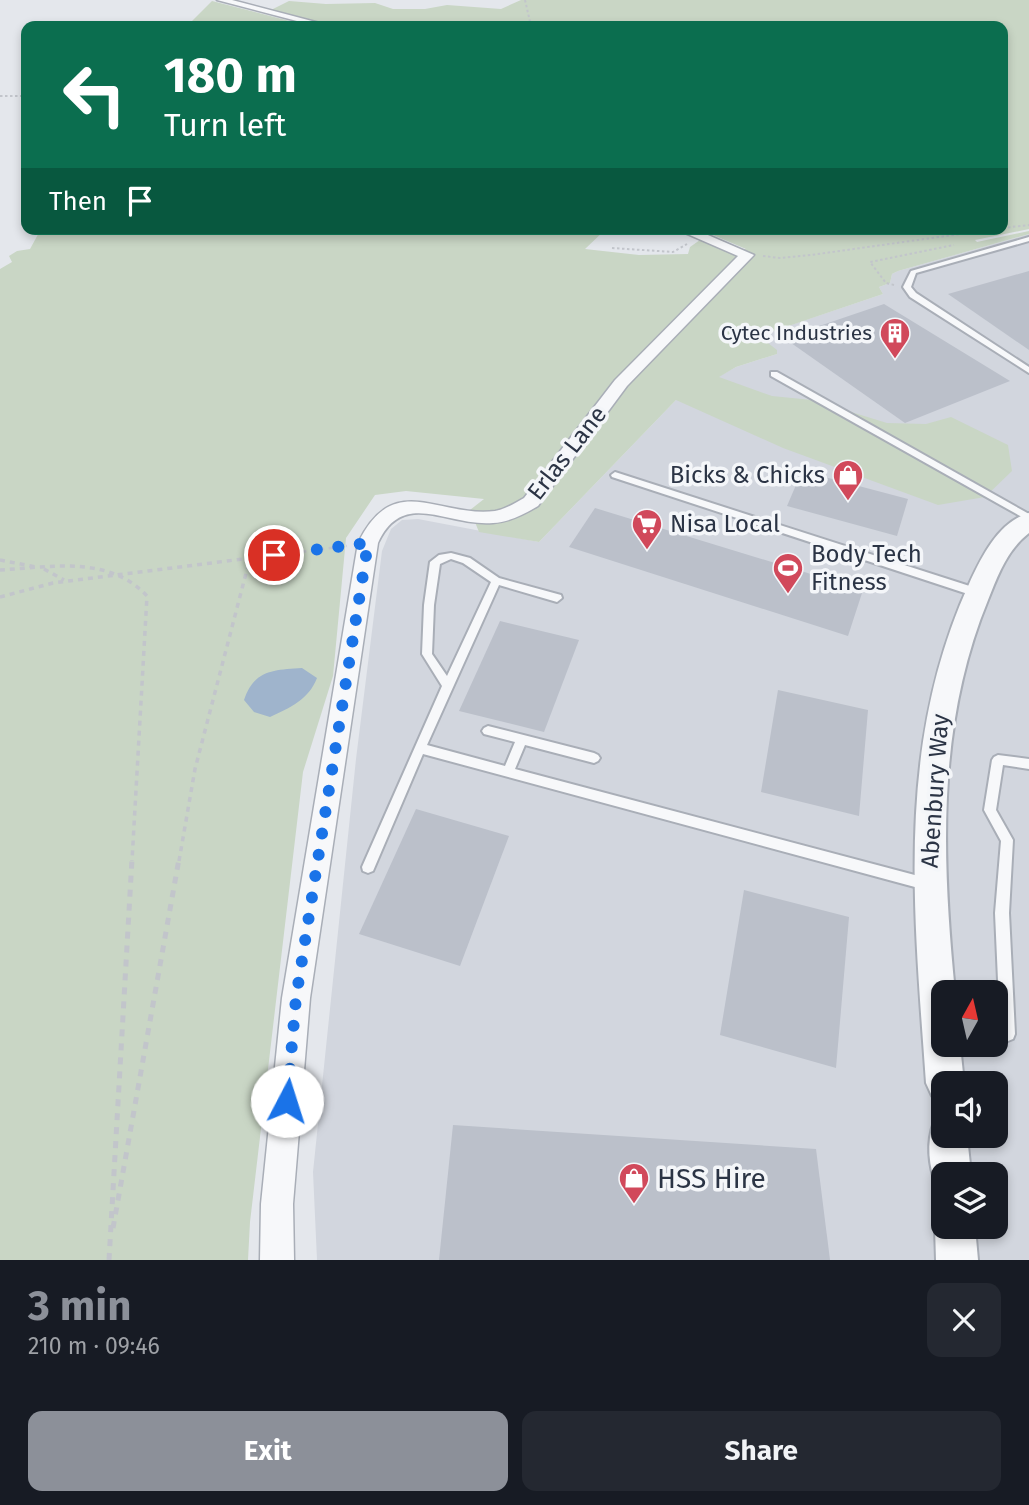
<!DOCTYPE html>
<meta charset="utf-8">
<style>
:root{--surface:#171b24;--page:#242831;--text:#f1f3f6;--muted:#9ea1a6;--accent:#8c9099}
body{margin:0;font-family:"Fira Sans",sans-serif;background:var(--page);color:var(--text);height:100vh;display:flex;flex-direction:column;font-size:26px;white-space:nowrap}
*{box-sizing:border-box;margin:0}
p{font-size:23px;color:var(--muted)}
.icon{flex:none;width:38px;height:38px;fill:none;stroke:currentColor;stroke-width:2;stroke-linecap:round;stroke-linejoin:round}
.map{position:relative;height:1260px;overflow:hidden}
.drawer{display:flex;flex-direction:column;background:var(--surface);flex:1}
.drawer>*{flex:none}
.top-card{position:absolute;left:21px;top:21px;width:987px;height:214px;border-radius:14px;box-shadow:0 4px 10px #0003;background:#0b6e4f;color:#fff;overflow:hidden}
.needle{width:46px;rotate:8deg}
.fabs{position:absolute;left:931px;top:980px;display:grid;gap:14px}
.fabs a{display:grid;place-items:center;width:77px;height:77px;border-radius:14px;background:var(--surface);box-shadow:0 4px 10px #0003;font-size:35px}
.pin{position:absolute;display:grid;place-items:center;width:60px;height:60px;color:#fff;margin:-30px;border:4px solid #fff;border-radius:50%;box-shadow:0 2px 7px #0007}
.me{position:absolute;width:77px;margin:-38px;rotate:5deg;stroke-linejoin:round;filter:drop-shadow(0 0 5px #0008)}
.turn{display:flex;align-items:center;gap:24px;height:147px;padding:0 28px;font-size:32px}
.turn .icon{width:91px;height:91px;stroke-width:2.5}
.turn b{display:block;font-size:49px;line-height:60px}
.then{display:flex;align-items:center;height:66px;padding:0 28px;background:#0003;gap:14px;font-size:26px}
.round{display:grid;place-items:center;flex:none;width:74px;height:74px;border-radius:14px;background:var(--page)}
.head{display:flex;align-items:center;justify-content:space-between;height:119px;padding:0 28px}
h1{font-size:42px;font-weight:700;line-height:52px;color:var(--accent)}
.action{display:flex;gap:14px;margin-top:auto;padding:14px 28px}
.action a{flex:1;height:80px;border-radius:14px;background:var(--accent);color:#fff;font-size:28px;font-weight:700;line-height:80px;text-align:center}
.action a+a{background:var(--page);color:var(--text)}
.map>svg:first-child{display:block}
</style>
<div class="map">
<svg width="1029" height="1260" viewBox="0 0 1029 1260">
<rect width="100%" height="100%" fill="#e4e7ec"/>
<!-- built -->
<path fill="#d2d6de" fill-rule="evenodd" d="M1029,234v1026h-712l-4,-88 43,-413 26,-208 9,-22 11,-9 16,-1 121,23 137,-142 60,-33 41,-13 -19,-18 125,-42 -4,-7 11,-4 2,-9 6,-3zM943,992h53v53h-53zM943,1083h53v53h-53zM943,1174h53v53h-53z"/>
<!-- green -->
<g fill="#c9d6c5">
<polygon points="521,0 1029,0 1029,229 975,240 977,242 1029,231 1029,234 898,271 892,274 890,283 879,287 883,294 759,336 777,350 777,354 736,367 719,377 772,396 812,400 887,423 926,424 951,417 1008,445 1012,471 985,497 938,505 783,448 676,400 539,542 479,532 470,510 484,499 406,491 375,495 346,538 333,676 303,772 250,1222 248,1260 0,1260 0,269 12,262 9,256 17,251 30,249 41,229 606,229 585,249 639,255 688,254 690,247 700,240 731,250 746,249 699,229 1003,229 1003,26 346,26 305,21 271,10 289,1 326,4 375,3 393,9 425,9 447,5 501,9"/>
<polygon points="212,1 309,26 187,26"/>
</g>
<!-- water -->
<path fill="#9fb4cc" d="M302,668l15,10c-8,21 -27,30 -47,39l-16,-5 -10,-12c10,-30 29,-30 58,-32z"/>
<!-- building -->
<g fill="#bbc0ca">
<polygon points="1029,271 1029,350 948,294"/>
<polygon points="884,304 1010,381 905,423 784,338"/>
<polygon points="802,471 908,499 897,536 787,506"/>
<polygon points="595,508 863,590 848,636 569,547"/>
<polygon points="500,621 579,640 544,732 459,711"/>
<polygon points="778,690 868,710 859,816 761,792"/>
<polygon points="416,809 509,836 460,966 359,934"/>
<polygon points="744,890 849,917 836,1068 720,1035"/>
<polygon points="453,1125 816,1149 830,1260 439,1260"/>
</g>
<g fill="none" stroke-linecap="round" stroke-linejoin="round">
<!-- service casing -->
<g stroke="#a9aeb7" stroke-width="4">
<g id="service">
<polygon points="1029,237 1029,241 916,273 911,287 916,293 1029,367 1029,373 910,297 903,287 911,271"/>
<polygon points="771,372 777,372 1029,514 1029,521 771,376"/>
<polygon points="615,472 982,590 983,593 978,597 974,596 612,477 611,475"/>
<path d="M451,553l19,5 29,20 62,17 1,3 -5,4 -58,-17 -72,160 78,21 10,-24 -31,-8 -2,-3 2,-3 4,-2 106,27 4,2 2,3 -2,3 -4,2 -69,-18 -10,24 411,109 5,2 1,4 -1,4 -5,2 -503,-136 -50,117 -5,2 -5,-2 -1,-4 80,-181 -20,-32 2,-49 6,-43 9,-7zM451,559l12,4 28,19 -44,94 -15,-22 2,-49 6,-41z"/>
<polygon points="998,755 1029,759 1029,769 1003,765 996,810 1013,840 1009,913 1015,1034 1013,1039 1008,1041 996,1038 996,1024 1000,1025 995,913 1001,841 984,810 992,760 994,757"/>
</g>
</g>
<!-- minor casing -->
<g stroke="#a9aeb7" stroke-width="3">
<g id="minor">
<polygon points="217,0 232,0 331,26 316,26"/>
<path d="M676,229h18l60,26 -127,131 -89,120c-15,9 -29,16 -45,17 -45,4 -90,-35 -115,20l-68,455 -17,206 1,56h-34l1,-56 21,-206 76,-455c36,-74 80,-25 137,-32 11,-2 20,-8 29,-13l91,-118 123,-124z"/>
</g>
</g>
<!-- tertiary casing -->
<g stroke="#a9aeb7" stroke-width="4">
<g id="tertiary">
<path d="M1029,513v20c-22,17 -31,42 -41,67 -52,126 -46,260 -33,392h-12v53h17l4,38h-21v18l-11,-5 -6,-13c-12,-172 -31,-337 43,-499 12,-26 29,-62 60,-71z"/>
<path d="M943,1119v17h24l4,38h-28v17l-6,-3c-8,-21 -11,-45 -3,-66z"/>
<polygon points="943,1212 943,1227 975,1227 978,1260 936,1260 935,1227"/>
</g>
</g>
<!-- path-far3 -->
<g stroke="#c2c5cb" stroke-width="2" stroke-dasharray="2.5 2.5" stroke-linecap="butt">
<polyline points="525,0 531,26"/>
<polyline points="0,96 26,96"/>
<polyline points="1003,228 1029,225"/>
<polyline points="612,248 673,252 687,244"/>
<polyline points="763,256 780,258 811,255 996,229"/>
<polyline points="894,285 886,283 870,262 954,245"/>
</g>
<!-- path-far2 -->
<polyline stroke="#c2c5cb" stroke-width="2.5" stroke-dasharray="4.5 4.5" stroke-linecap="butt" points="284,554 347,546"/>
<!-- path-far1 -->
<g stroke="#c2c5cb" stroke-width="3.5" stroke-dasharray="5 5" stroke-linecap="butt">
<polyline points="0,560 36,567"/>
<polyline points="44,569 64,580"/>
<path d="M0,570c51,-3 109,-15 147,26l-15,265"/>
<polyline points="0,597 53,583 298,552"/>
<polyline points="179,861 195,769 250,558"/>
</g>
<!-- path -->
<g stroke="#c2c5cb" stroke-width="5" stroke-dasharray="7 7" stroke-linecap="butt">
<polyline points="113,1228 179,859"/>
<polyline points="109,1260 132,859"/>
</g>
<!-- service -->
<use href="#service" fill="#f7f8fa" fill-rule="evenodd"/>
<!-- minor -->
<use href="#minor" fill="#f7f8fa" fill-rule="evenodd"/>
<!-- tertiary -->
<use href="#tertiary" fill="#f7f8fa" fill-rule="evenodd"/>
</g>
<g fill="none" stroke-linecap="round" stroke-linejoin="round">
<!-- route -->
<polyline stroke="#1a73e8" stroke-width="12" stroke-dasharray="0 21.6" points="274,555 368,543 296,998 287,1101"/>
</g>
<!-- icons -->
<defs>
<g id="building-pin" transform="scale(1.575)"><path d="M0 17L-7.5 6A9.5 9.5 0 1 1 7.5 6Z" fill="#d1495b" stroke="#f4f6f9"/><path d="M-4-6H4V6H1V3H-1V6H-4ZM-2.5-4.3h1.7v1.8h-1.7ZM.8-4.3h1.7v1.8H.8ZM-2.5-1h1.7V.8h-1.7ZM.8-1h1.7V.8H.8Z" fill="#fff"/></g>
<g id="shop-pin" transform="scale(1.575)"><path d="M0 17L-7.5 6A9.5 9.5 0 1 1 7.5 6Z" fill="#d1495b" stroke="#f4f6f9"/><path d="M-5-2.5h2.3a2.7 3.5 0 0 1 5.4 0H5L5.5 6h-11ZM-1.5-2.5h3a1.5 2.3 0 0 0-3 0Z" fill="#fff"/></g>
<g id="supermarket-pin" transform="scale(1.575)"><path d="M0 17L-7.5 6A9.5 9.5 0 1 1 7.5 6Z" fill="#d1495b" stroke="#f4f6f9"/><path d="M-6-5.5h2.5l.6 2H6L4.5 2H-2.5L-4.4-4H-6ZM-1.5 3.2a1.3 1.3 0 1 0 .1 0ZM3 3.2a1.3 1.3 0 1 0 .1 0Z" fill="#fff"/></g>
<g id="stadium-pin" transform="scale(1.575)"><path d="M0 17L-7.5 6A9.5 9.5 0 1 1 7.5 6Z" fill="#d1495b" stroke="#f4f6f9"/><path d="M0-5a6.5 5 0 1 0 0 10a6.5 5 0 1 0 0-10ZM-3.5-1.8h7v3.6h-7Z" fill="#fff"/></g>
</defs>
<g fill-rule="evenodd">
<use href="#building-pin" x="895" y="333"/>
<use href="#shop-pin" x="848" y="475"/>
<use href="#supermarket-pin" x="647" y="524"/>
<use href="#stadium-pin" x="788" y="568"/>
<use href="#shop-pin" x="634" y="1178"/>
</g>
<g text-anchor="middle" stroke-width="7" stroke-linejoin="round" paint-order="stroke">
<!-- far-poi labels -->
<g font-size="21" fill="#2b3445" stroke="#f4f6f9" text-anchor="end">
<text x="872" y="340">Cytec Industries</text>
</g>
<!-- street labels -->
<g font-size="24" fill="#2b3445" stroke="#f4f6f9">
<text transform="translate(567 453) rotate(-52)" y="8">Erlas Lane</text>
<text transform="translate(935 791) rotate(-86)" y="8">Abenbury Way</text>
</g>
<!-- poi labels -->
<g font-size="24" fill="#2b3445" stroke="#f4f6f9" text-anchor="start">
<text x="825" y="483" text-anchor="end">Bicks &amp; Chicks</text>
<text x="670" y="532">Nisa Local</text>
<text x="811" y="562">Body Tech<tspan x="811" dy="28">Fitness</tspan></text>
</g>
<!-- near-poi labels -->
<g font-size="28" fill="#2b3445" stroke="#f4f6f9" text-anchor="start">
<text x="657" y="1188">HSS Hire</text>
</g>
</g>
</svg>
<div class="fabs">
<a><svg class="needle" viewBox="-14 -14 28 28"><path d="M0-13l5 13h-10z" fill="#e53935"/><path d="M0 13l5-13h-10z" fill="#9ea1a6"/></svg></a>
<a><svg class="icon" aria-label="sound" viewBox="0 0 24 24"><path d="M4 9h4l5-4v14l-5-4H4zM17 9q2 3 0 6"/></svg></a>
<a><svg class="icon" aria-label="layers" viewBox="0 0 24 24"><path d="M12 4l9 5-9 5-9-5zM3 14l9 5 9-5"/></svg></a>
</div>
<div class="pin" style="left:274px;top:555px;background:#d93025"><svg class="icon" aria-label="arrive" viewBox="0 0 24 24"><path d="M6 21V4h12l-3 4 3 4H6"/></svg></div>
<svg class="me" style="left:287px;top:1101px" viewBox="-20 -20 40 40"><circle r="19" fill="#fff"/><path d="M0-13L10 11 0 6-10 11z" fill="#1a73e8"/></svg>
<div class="top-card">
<div class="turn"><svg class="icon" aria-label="left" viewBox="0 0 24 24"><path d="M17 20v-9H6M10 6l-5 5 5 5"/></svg><div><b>180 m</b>Turn left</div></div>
<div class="then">Then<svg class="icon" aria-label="arrive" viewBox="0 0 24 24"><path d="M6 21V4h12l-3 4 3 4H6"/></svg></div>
</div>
</div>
<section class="drawer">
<div class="head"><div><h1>3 min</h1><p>210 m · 09:46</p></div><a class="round"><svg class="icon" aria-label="close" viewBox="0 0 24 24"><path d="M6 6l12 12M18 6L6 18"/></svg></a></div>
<div class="action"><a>Exit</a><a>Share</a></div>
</section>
